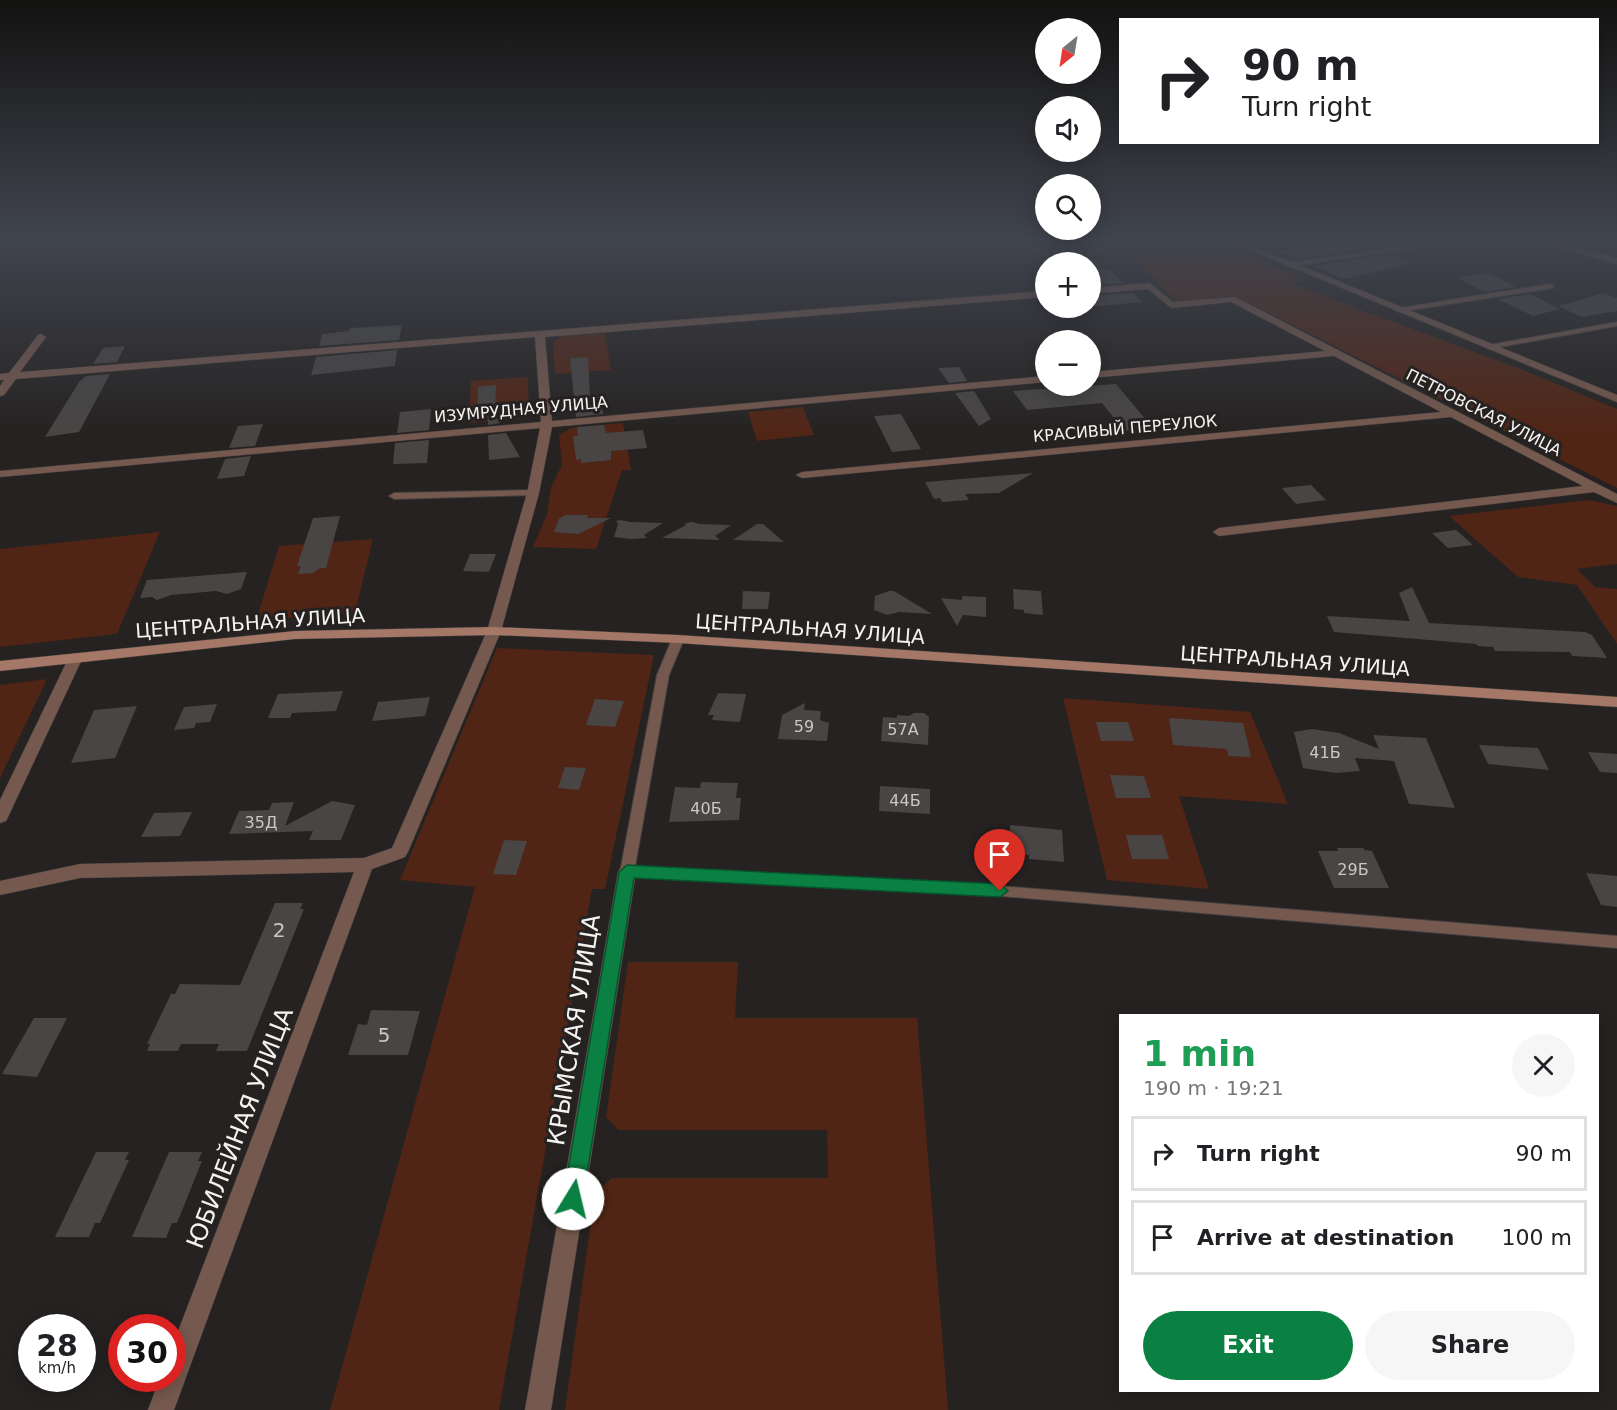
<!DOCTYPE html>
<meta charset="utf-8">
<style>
:root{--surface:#fff;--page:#f6f6f6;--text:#202124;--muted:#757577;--line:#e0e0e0;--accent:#0b8043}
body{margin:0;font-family:"DejaVu Sans",sans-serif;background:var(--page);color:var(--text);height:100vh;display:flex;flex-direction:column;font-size:22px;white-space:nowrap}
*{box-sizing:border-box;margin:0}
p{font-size:20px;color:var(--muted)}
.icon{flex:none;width:33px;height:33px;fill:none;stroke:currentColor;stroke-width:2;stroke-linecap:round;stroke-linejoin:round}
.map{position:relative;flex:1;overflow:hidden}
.panel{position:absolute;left:1119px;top:1014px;width:480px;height:378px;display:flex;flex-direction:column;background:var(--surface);border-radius:0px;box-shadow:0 3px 15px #0003}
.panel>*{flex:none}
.hud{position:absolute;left:1119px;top:18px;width:480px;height:126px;border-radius:0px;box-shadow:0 3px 15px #0003;background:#fff;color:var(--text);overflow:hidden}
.needle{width:39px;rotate:210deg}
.tools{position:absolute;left:1035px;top:18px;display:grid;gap:12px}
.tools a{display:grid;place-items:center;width:66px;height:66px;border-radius:50%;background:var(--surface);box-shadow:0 3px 15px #0003;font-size:30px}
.speed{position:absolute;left:18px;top:1314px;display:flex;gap:12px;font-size:30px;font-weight:700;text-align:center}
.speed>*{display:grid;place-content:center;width:78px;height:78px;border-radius:50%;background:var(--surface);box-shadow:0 3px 15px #0003;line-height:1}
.speed small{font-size:15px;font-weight:400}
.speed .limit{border:9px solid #d22;background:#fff;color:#111}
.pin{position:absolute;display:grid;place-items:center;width:51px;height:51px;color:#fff;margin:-62px -26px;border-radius:50% 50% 50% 0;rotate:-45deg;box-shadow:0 0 6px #0007}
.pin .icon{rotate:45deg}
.me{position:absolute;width:66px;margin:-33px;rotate:9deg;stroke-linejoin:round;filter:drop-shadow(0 0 4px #0008)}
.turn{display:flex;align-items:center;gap:21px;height:126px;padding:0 24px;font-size:27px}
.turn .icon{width:78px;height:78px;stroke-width:2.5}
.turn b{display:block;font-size:42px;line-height:51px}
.round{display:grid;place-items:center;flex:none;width:63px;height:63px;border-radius:32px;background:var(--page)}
.headline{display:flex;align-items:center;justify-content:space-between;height:102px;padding:0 24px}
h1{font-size:36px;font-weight:800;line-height:45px;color:#1e9e55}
.action{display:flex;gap:12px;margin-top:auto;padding:12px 24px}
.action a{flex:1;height:69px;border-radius:36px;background:var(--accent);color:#fff;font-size:24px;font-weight:800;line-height:69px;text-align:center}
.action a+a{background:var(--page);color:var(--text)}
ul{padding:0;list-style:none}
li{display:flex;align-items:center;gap:18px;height:75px;margin:0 12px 9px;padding:0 12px;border:3px solid var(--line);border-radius:0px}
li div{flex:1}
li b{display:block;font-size:22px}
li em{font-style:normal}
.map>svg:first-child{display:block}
</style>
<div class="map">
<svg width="1617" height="1410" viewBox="0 0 1617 1410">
<rect width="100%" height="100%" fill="#252221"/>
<!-- green -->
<g fill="#512515">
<polygon points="1129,252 1245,253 1306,281 1286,282 1523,370 1617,409 1617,488 1235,296 1176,301"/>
<polygon points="605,333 611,370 555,374 553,342 564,336"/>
<polygon points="528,377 529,412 517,419 469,423 471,381"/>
<polygon points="803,407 814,435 757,441 748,412"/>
<polygon points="623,423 631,470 622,470 596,549 533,547 547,514 551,487 562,465 559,435 571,428"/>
<polygon points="1589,500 1617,506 1617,564 1577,569 1595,587 1617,589 1617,644 1577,585 1518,577 1449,516"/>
<polygon points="160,532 117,634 0,647 0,549"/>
<polygon points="373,539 355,612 256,621 279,546"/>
<polygon points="497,648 654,655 605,889 592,889 499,1410 330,1410 475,887 400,880"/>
<polygon points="47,679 0,778 0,685"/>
<polygon points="1063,698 1250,712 1288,804 1179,796 1209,889 1107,880"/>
<polygon points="628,962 738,962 735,1018 917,1018 948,1410 565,1410 595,1192 612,1178 828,1178 827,1130 618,1130 606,1117"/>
</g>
<!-- building -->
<g fill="#484544">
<polygon points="1365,238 1382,247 1297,259 1277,251"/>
<polygon points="1394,254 1413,263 1345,279 1312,266"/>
<polygon points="1090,256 1103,269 1111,271 1123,283 1090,286"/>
<polygon points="1489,273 1516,287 1485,292 1458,278"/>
<polygon points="1133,293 1142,302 1090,307 1090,296"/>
<polygon points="1603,293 1617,298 1617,311 1582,317 1558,306"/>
<polygon points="1530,294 1560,309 1533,316 1498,299"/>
<polygon points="402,325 399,340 319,346 322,334 349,331 350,328"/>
<polygon points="125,346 117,362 93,364 103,348"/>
<polygon points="397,350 395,366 311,375 316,357"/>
<polygon points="588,357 590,396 600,395 603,414 576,417 570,358"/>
<polygon points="959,367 967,381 949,383 938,368"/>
<polygon points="110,374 79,432 45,437 79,382 86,376"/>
<polygon points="1116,384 1147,421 1138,422 1144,429 1124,431 1102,403 1027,410 1013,391"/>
<polygon points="496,385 495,414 500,423 488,425 488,415 477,416 478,387"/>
<polygon points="974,391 991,419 979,426 955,393"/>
<polygon points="431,409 429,430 397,433 400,412"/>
<polygon points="901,414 921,449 892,452 874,416"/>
<polygon points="263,424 255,446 229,448 238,426"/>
<polygon points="604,425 606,433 643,430 647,448 611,451 611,460 581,463 581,459 576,460 573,436 578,436 577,427"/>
<polygon points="506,433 520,457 489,460 488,435"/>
<polygon points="429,440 427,463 393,464 395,443"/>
<polygon points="251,456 244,476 217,479 225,459"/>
<polygon points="1033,473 999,493 965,494 969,500 942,502 940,498 934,499 925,482"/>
<polygon points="1311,485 1326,500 1296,504 1282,488"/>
<polygon points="565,515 588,515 587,518 611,518 578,534 554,532 559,519"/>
<polygon points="340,516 326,568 320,568 313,573 298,574 301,566 297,566 313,518"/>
<polygon points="620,520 631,522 663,523 644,535 647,538 631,539 614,537 618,524 616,521"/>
<polygon points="692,522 700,524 731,525 715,536 720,540 662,538 686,525 685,523"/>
<polygon points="757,524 763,524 784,542 733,540"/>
<polygon points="1456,530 1473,545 1448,548 1432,533"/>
<polygon points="470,554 496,554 489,572 463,571"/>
<polygon points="247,572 241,589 227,594 216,591 171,595 157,600 152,597 140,598 147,580"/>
<polygon points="1412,587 1429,623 1585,632 1592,635 1607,658 1572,656 1570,652 1495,651 1493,647 1478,646 1476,644 1334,632 1327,616 1410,621 1399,593"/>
<polygon points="1013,589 1041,591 1043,615 1024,613 1024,610 1014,609"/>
<polygon points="743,591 770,592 768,609 742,609"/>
<polygon points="889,591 894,591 932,614 899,612 887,615 874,610 875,596"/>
<polygon points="962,596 986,597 986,617 963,615 957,626 941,598 962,600"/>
<polygon points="343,691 336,711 292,713 290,718 268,718 278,694"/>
<polygon points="718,693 746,694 740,722 712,720 714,715 708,715"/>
<polygon points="430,697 425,716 372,721 378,702"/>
<polygon points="595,699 624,701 615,727 586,725"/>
<polygon points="805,703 804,710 821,711 820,720 829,723 827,741 778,739 782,715"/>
<polygon points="217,704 210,722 196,723 194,728 174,730 184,707"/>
<polygon points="137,706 115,758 71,763 94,710"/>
<polygon points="914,713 924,713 929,717 928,745 881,741 883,717 897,718 897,715 909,716"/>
<polygon points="1169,718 1243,723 1251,757 1228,756 1227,749 1173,745"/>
<polygon points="1096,722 1128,722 1134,741 1101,741"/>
<polygon points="1312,729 1339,733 1379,749 1373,735 1426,738 1455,808 1409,804 1394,761 1355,758 1360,771 1336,773 1303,768 1294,732"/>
<polygon points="1479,745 1538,748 1549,770 1488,764"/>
<polygon points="1588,752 1617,754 1617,773 1600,772"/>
<polygon points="565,767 586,768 579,790 558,788"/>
<polygon points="1110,775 1144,776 1151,798 1116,798"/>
<polygon points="701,782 738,783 736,798 741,798 739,820 669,822 675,787 700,788"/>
<polygon points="880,786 930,789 930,814 879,811"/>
<polygon points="332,801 355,805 341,840 309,840 313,831 229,834 239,811 269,810 272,803 294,802 285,826"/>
<polygon points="192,812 180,836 141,837 154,813"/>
<polygon points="1010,825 1062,830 1064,862 1029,859 1029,855 1010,853"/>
<polygon points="1126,835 1162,835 1169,859 1132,859"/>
<polygon points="504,840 527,841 516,875 493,874"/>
<polygon points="1337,848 1363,848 1365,850 1372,851 1389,888 1334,888 1318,851 1338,851"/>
<polygon points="1586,873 1617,876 1617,907 1601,905"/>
<polygon points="275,903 303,903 300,909 304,909 247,1051 216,1051 219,1044 181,1044 178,1051 147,1051 150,1044 147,1044 171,994 175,994 180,984 240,985"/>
<polygon points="371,1010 420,1011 408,1055 348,1055 358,1024 367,1025"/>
<polygon points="34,1018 67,1018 37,1077 2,1074"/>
<polygon points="96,1152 129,1152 125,1160 129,1160 100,1223 95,1223 89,1237 55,1237"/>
<polygon points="169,1152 202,1152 198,1161 202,1161 177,1223 172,1223 166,1238 132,1237"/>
</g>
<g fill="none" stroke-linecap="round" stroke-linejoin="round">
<!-- lane casing -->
<g stroke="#423f3e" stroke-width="2">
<g id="lane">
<polygon points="1415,245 1418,247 1417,248 1287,267 1284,265 1287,263"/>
<polygon points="1550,284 1554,286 1553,288 1399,312 1395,310 1399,308"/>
<polygon points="1617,322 1617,326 1489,349 1485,347 1489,345"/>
<polygon points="533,490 536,491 536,495 394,499 389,496 394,493"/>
<polygon points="678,636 684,639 669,675 635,867 976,884 1617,936 1617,948 976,894 622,876 620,872 657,675 672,639"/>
</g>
</g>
<!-- street casing -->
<g stroke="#423f3e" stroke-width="1">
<g id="street">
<polygon points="1221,238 1233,238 1617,395 1617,402"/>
<polygon points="1527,238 1542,238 1617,258 1617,264"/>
<polygon points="1150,283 1173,302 1235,297 1617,494 1617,503 1594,492 1219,536 1213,532 1219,528 1583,486 1451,417 802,478 796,475 802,472 1441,412 1334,356 1090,378 1090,372 1325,351 1231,302 1171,308 1148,289 1090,294 1090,288"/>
<polygon points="1046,291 1046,297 545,337 552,421 1046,376 1046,382 552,427 539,493 501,631 408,852 405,857 372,869 174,1410 148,1410 160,1378 172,1378 172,1347 354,872 80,878 0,895 0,881 80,864 364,858 392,848 487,631 527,493 540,428 0,477 0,471 541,422 535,337 16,379 4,395 0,396 0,386 4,380 0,380 0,374 9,373 38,335 41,334 46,337 20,372"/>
<polygon points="76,653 83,657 8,817 6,821 0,823 0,800 69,657"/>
<polygon points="627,865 633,867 636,872 551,1410 525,1410 618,872 621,867"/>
</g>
</g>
<!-- secondary casing -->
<g stroke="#423f3e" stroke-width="1">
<polygon id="secondary" points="494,627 678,635 1617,697 1617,707 678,643 494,635 295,639 0,671 0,661 295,631"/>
</g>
<!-- lane -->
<use href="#lane" fill="#76594e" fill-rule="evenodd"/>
<!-- street -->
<use href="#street" fill="#76594e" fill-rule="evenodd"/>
<!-- secondary -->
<use href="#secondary" fill="#a57766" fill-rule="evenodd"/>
</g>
<!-- sky -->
<linearGradient id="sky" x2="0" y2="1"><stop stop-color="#141312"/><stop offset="0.55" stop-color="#40444e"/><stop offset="1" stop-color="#40444e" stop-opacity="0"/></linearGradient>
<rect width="1617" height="436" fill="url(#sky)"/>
<!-- route -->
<polygon fill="#0b8043" stroke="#07532c" stroke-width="1.5" points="627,865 1000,884 1008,891 1000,897 634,878 583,1199 580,1206 573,1209 566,1206 563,1199 619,872"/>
<g text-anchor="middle" stroke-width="6" stroke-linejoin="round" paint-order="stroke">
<!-- far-street labels -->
<g font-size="16" fill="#f5f3f2" stroke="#252221">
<text transform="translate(521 409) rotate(-5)" y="6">ИЗУМРУДНАЯ УЛИЦА</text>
<text transform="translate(1484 412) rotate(27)" y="6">ПЕТРОВСКАЯ УЛИЦА</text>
<text transform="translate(1125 428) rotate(-5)" y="6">КРАСИВЫЙ ПЕРЕУЛОК</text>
</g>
<!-- number labels -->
<g font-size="16" fill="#cac8c6">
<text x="804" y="732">59</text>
<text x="903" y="735">57А</text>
<text x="1325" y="758">41Б</text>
<text x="905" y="806">44Б</text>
<text x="706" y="814">40Б</text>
<text x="261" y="828">35Д</text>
<text x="1353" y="875">29Б</text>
</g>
<!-- street labels -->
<g font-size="20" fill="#f5f3f2" stroke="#252221">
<text transform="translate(250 623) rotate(-4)" y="7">ЦЕНТРАЛЬНАЯ УЛИЦА</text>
<text transform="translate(810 629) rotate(4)" y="7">ЦЕНТРАЛЬНАЯ УЛИЦА</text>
<text transform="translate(1295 661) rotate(4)" y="7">ЦЕНТРАЛЬНАЯ УЛИЦА</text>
</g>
<!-- near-number labels -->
<g font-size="20" fill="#cac8c6">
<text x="279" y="937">2</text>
<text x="384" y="1042">5</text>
</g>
<!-- near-street labels -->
<g font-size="24" fill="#f5f3f2" stroke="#252221">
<text transform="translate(574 1030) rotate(-81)" y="8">КРЫМСКАЯ УЛИЦА</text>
<text transform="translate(240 1128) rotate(-69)" y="8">ЮБИЛЕЙНАЯ УЛИЦА</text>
</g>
</g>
</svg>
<div class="tools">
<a><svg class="needle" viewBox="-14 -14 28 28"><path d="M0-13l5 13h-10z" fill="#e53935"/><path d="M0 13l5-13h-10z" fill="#757577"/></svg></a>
<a><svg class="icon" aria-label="sound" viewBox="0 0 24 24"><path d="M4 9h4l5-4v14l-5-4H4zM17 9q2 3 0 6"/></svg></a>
<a><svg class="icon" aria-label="search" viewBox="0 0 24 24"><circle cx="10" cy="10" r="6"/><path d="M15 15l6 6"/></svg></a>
<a>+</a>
<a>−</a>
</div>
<div class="speed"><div>28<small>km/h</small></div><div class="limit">30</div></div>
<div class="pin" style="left:1000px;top:891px;background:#d93025"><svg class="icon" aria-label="arrive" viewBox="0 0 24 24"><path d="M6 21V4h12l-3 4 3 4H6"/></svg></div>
<svg class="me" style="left:573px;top:1199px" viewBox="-20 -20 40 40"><circle r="19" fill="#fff"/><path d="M0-13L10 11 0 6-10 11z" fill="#0b8043"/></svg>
<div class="hud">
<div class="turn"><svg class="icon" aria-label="right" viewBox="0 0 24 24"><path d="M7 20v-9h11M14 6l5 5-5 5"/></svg><div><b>90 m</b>Turn right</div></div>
</div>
<section class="panel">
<div class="headline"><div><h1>1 min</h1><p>190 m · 19:21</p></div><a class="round"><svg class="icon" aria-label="close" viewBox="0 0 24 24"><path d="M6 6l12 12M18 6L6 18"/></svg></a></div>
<ul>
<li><svg class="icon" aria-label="right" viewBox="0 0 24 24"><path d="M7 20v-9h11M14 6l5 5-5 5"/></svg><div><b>Turn right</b></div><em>90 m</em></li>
<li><svg class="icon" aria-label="arrive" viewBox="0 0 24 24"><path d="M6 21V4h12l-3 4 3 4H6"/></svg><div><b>Arrive at destination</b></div><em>100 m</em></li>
</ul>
<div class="action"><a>Exit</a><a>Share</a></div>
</section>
</div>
